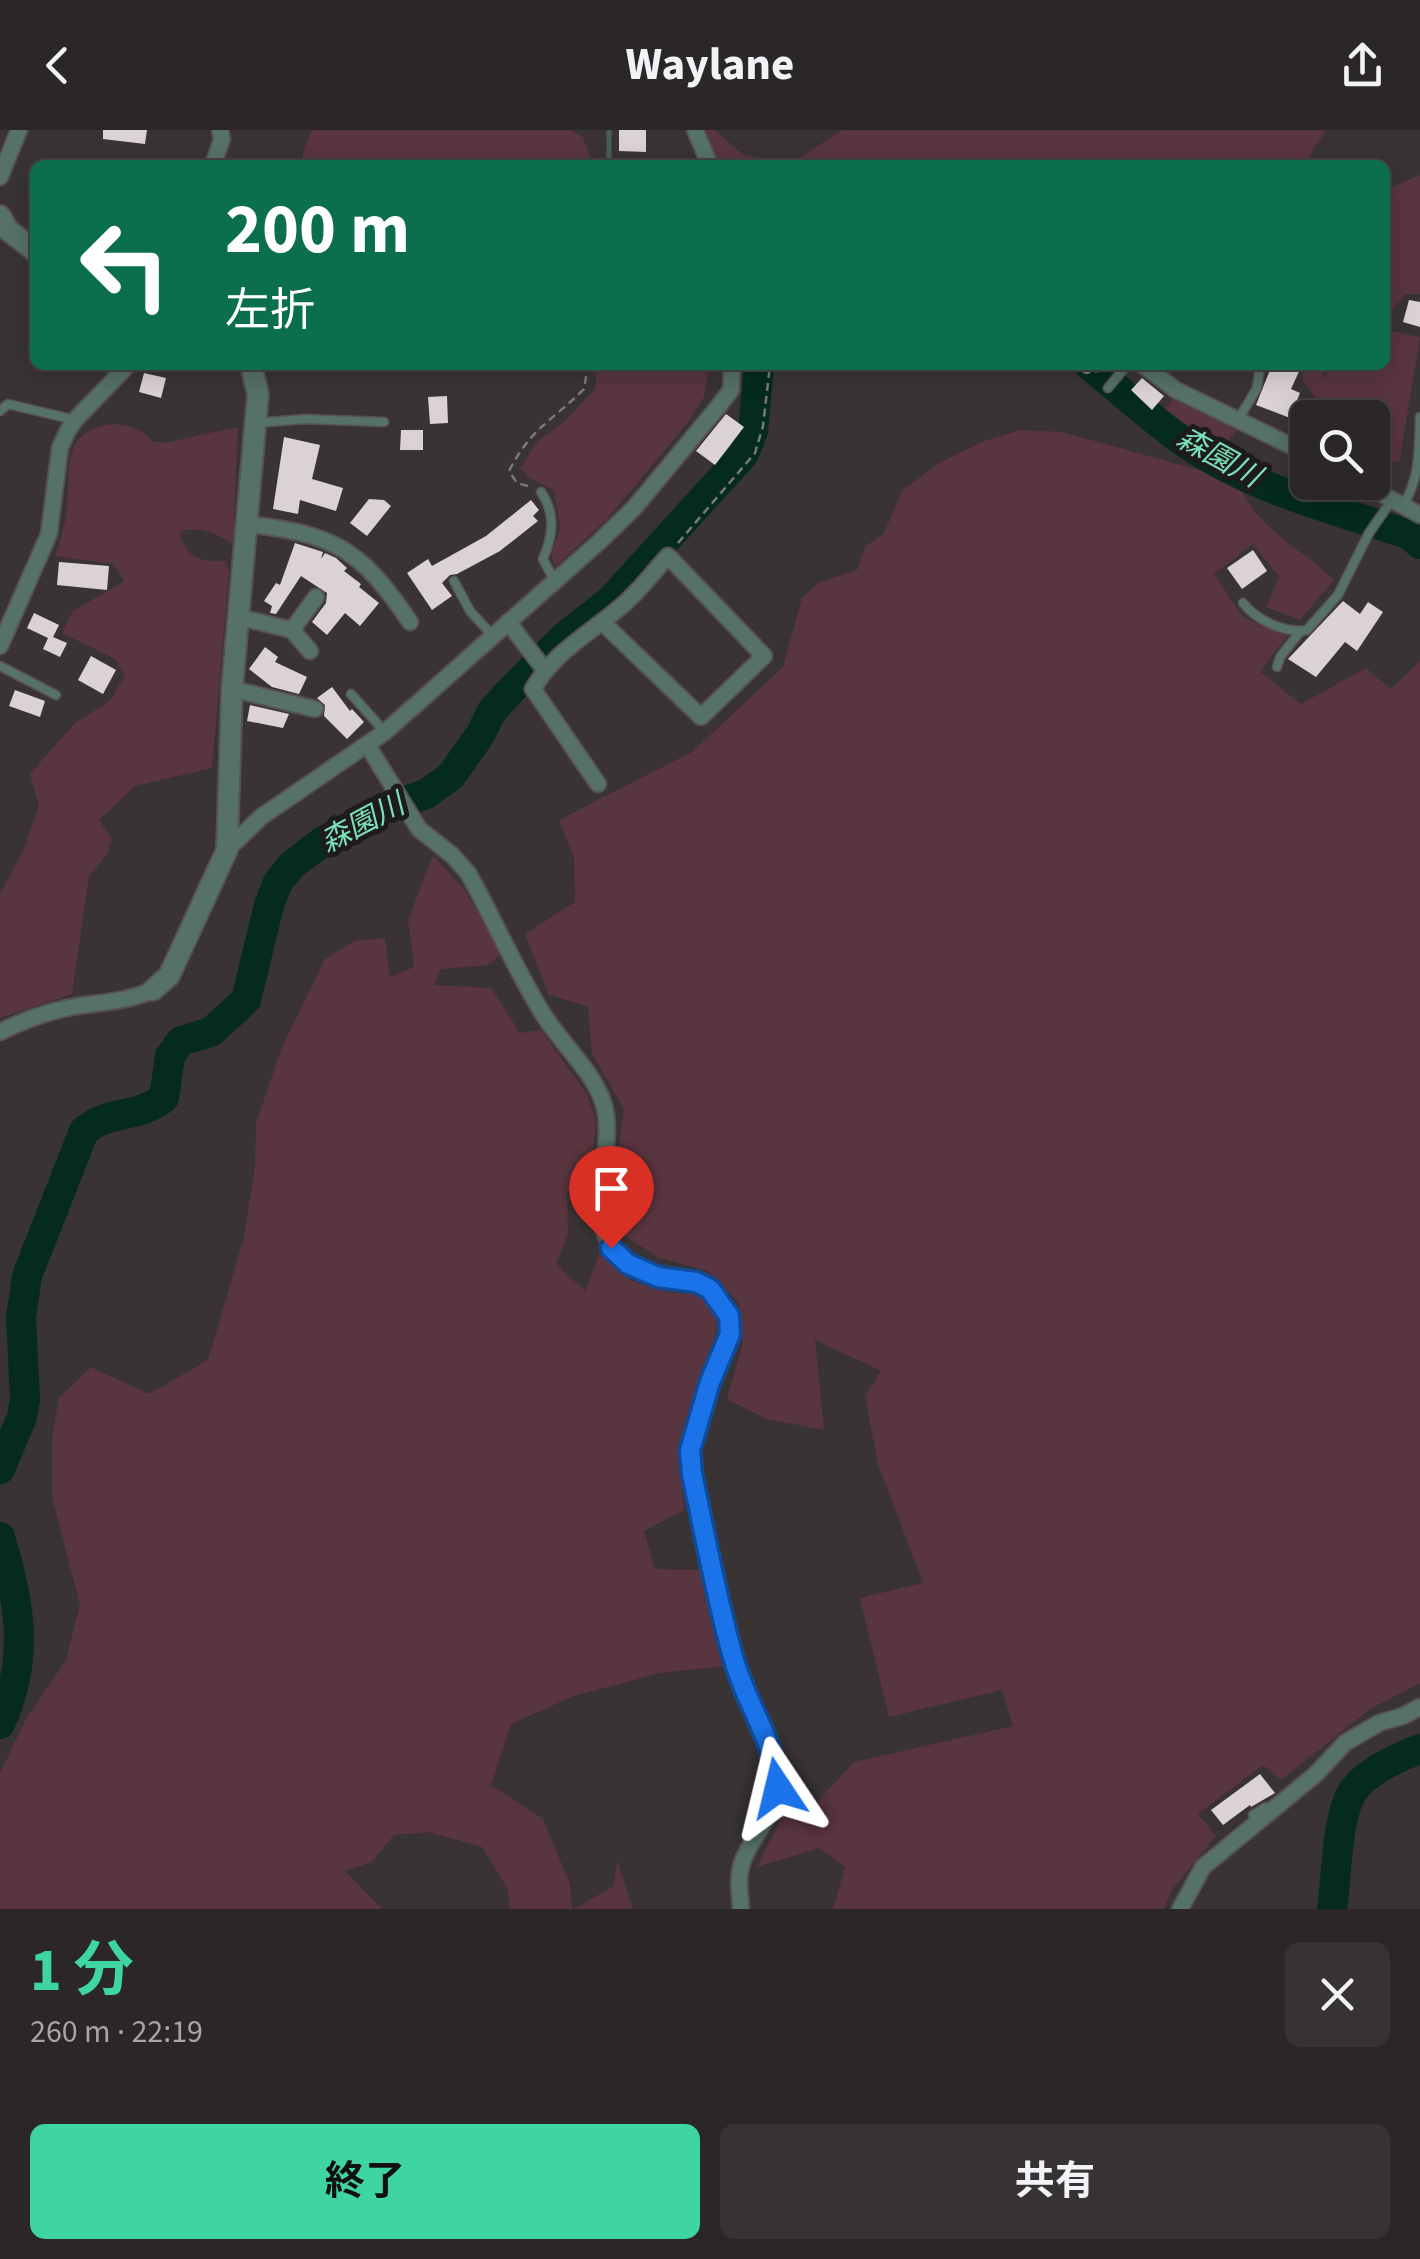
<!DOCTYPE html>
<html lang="ja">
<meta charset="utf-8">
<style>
:root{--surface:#2b2627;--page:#373233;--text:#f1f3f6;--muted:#a6a5a7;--line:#474344;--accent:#3ed4a3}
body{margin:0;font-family:"Source Sans 3","Noto Sans JP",sans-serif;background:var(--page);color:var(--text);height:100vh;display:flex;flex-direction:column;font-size:38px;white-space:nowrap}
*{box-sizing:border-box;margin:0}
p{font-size:32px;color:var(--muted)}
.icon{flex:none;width:55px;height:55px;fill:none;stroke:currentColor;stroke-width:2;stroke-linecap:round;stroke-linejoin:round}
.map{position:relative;height:1779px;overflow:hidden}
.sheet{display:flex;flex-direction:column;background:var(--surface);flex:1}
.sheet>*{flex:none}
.banner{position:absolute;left:30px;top:30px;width:1360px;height:210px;border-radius:15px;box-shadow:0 5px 25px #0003,0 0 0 2px var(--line);background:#0b6e4f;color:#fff;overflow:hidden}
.buttons{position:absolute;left:1290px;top:270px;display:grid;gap:20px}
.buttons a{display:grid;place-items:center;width:100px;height:100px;border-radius:15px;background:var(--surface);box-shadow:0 5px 25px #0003,0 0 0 2px var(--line);font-size:50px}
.pin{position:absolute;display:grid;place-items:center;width:85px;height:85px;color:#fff;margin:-102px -42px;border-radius:50% 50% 50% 0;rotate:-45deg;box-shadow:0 0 10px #0007}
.pin .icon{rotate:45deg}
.me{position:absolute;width:110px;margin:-55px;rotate:350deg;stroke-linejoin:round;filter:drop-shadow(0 0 8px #0008)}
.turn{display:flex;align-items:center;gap:35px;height:210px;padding:0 30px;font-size:45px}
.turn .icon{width:130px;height:130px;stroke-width:2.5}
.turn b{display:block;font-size:70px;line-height:85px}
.round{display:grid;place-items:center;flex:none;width:105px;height:105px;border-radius:15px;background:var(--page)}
.headline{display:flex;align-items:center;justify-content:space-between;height:170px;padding:0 30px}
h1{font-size:60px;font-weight:700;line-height:75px;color:var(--accent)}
.button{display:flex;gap:20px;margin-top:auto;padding:20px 30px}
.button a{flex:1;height:115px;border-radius:15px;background:var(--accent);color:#111;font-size:40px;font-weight:700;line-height:115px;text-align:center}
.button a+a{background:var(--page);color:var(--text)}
header{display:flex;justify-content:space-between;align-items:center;height:130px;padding:0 30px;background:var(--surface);font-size:45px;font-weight:700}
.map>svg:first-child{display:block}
</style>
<header><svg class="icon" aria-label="back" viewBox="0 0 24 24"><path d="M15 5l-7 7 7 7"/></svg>Waylane<svg class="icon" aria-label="share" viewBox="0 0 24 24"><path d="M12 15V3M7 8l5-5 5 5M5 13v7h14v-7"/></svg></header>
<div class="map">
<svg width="1420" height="1779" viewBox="0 0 1420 1779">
<rect width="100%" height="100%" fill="#393334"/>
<!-- green -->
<g fill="#59353f">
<polygon points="312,0 571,0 583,7 593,35 302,35 303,21"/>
<polygon points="706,0 714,0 744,25 792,33 842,0 1326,0 1304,35 719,35"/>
<polygon points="1420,45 1420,164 1405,164 1390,183 1392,201 1420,207 1399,333 1373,327 1372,288 1325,287 1320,274 1302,249 1304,235 1320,235 1325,249 1329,235 1385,235 1385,60"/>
<polygon points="595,235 709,235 704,267 685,296 607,389 555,437 551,424 560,399 554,360 530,348 520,338 539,310 565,291 596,258"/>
<polygon points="1173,269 1237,300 1219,322 1160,286"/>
<path d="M115,294c17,2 26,4 37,17l12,2 74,-16 -5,117c-19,-11 -32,-19 -53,-12 5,26 21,30 45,29l4,10 -17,197 -77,18 -36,34 13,19 -5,15 -18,22 -17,118 -72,24v-124l23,-43 16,-45 -9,-32 45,-51 35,-22 15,-26 -10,-16 -53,-26 11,-22 52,-30 -12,-17 -58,-8c4,-13 9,-26 11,-40 6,-42 -9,-87 49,-92z"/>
<path d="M1021,300l41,2 176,49c15,46 64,67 96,99l-34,40 -34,-13 13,-30 -26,-33 -39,30 29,43 44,19 -27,36 41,32 65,-36 25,21 29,-28v1022l-50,26 -89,71 -18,-15 -65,49 18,22 -45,55 -7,18h-331l12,-42 -26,-19 -62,19 29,-59 30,-5 38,-41 159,-36 -11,-36 -113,27 -29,-119 63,-15 -45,-119 -13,-68 16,-25 -66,-31 9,90 -57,-11 -40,-20 16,-56 -4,-40 -31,-32 -49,-13 -35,-23 -9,-61 9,-65 -32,-55 -4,-48 -39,-11 -24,-61 50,-32 -1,-44 -15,-38 133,-68 91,-85 19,-69 16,-15 39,-13 8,-23 19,-14 18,-42 37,-28 45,-22z"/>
<polygon points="433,726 465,760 501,824 488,835 441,839 434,855 491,858 520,903 541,900 587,964 596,992 590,1045 567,1063 568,1103 556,1134 585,1161 600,1123 631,1151 668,1162 702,1165 715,1181 717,1195 712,1220 679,1316 684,1380 644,1401 655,1439 701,1440 725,1536 660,1543 574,1566 511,1594 491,1655 543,1689 570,1754 572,1779 510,1779 507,1758 482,1717 428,1702 394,1705 372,1732 345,1741 382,1779 0,1779 0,1643 26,1589 66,1530 80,1475 52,1366 52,1308 59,1268 91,1237 149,1264 208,1230 244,1107 255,1036 256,993 282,917 325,829 355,811 385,808 390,847 414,837 408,790"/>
<polygon points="617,1730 633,1779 574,1779 614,1756"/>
</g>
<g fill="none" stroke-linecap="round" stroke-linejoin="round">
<!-- stream -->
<polyline stroke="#466057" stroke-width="5" points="609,35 609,0"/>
<!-- river -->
<g stroke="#042b1e" stroke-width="30">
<path d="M1089,235c31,25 62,54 95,77 67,47 150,67 226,93l10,9"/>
<path d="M0,1339l22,-52 3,-18 -4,-81 6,-42 57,-145c26,-22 53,-12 80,-33l6,-42 11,-15 30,-9 35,-32 23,-95 9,-23 14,-17 30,-23 58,-32 46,-16 25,-18 29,-41 12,-24 23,-25 49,-49 47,-37 133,-146 9,-23 6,-66"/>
<path d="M0,1407c20,66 30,122 0,187"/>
<path d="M1332,1779c5,-32 4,-91 21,-118 13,-19 46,-34 67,-42"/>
</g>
</g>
<!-- building -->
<g fill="#dbd2d4">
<polygon points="103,0 147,0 145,14 103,9"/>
<polygon points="619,0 646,0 646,22 619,21"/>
<polygon points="1409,170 1420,172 1420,197 1403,192"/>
<polygon points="1272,235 1302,235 1291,259 1300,263 1290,288 1256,275"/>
<polygon points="144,243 166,248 161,268 139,262"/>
<polygon points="1142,248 1164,266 1152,280 1131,260"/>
<polygon points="447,266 448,293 430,294 428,267"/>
<polygon points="726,284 744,297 715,335 696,321"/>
<polygon points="401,300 423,300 423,320 400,320"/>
<polygon points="284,307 320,315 312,349 343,358 336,381 300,370 298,384 273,379"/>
<polygon points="369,369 384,370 391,376 367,406 350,393"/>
<polygon points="531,370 539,380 533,386 538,391 500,421 457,444 450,445 442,453 452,466 432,480 407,443 428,429 432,436 486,406"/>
<polygon points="295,413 323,422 321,429 325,423 336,428 347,438 344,441 361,454 359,457 379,473 360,496 345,483 327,505 312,492 326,473 327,463 301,446 276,484 270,483 272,476 264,471 276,453 280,455"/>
<polygon points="1253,420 1267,441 1242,459 1227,438"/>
<polygon points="59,432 109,436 107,460 57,455"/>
<polygon points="1343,471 1360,484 1368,472 1383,482 1357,521 1345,512 1316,547 1288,529"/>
<polygon points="34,483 59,495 53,507 67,513 60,527 43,519 48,508 27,498"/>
<polygon points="265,517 278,527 275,532 307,547 299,564 272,557 249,539"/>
<polygon points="91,526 116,540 103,564 78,550"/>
<polygon points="332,557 350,581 352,579 364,592 347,609 324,586 325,575 317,568"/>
<polygon points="15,560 45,571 40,587 9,576"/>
<polygon points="250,575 289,584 283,598 247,591"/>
<polygon points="1260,1644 1275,1663 1251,1677 1250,1675 1223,1695 1211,1680"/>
</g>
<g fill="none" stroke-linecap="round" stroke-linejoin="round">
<!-- service casing -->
<g stroke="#575152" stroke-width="11">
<g id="service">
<polyline points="1108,258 1127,235"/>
<polyline points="0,281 8,274 75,290"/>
<polyline points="1238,290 1257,258 1260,235"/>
<polyline points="256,293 305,289 384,292"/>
<path d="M541,362c15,22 12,43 2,67l11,21"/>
<path d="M1403,376c17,-29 16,-55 17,-89"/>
<polyline points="454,451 470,481 493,506"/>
<path d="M1243,473c13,17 43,31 64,27l31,-35 31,-62 23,-33"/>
<polyline points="0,536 56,565"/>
<polyline points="1277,537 1280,527 1300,502"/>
<polyline points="351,564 385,602"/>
<polyline points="1253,1685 1266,1677"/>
</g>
</g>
<!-- minor casing -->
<g stroke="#575152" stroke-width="19">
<g id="minor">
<polyline points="695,0 710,35"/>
<polyline points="213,35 222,9 220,0"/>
<polyline points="0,47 19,0"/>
<polyline points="1143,235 1176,260 1308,324"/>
<polyline points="1360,352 1420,385"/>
<path d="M247,394c87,10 114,25 163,98"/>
<polyline points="239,487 292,500 316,467"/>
<polyline points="508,492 544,539"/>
<polyline points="292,500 310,521"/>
<polyline points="0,516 49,404 60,318 67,302 75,290 128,235"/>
<polyline points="232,559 315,579"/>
<path d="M368,616l51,83 33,26 16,18c26,46 47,96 75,141 18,29 49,56 60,88 15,42 -20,111 11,148 31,39 93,15 114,64 10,23 -35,105 -37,138 -1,7 1,15 1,22 13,61 25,122 41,182 11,43 48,84 44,130 -2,29 -26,51 -35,77 -5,15 -2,31 -1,46"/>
<path d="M598,654l-65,-95c22,-39 60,-57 92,-86 16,-14 29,-32 43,-47l96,100 -63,61 -99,-95"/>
<polyline points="227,720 261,687 385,602 599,412 635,377 718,277 731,260 732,235"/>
<path d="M0,902c22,-11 43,-19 67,-24 30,-6 57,-5 86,-18"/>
<polyline points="1180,1779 1203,1737 1316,1644 1345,1613 1379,1593 1403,1586 1420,1577"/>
</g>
</g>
<!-- tertiary casing -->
<g stroke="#575152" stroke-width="24">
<g id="tertiary">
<polyline points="0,86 8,100 35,121"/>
<polyline points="153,860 169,846 227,720 232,559 258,264 251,235"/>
</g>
</g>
<!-- path -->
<g stroke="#7c7778" stroke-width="2.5" stroke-dasharray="8 5" stroke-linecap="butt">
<polyline points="1071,235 1086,243 1105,240"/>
<path d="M528,356l-11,-3 -8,-12c21,-42 44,-51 75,-82l4,-24"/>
<polyline points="678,413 755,323 763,296 770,235"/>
</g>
<!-- service -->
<use href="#service" stroke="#567165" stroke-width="8"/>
<!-- minor -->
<use href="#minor" stroke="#567165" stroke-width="15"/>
<!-- tertiary -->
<use href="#tertiary" stroke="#567165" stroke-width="20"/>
</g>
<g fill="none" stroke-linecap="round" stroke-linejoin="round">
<!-- route casing -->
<g stroke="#114b97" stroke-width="25">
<path id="route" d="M611,1118l17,16 30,13 38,5 14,7 19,27 1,18 -20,48 -20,68 2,24c13,61 24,123 41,183 13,48 41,81 45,131"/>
</g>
<!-- route -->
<use href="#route" stroke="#1a73e8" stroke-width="18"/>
</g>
<g text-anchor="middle" stroke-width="10" stroke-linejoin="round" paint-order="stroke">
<!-- water labels -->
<g font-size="30" font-style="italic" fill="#7ae0b8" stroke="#1e1b1c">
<text transform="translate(1219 327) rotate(29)" y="10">森園川</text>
<text transform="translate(362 693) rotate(-28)" y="10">森園川</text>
</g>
</g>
</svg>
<div class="buttons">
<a><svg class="icon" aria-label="search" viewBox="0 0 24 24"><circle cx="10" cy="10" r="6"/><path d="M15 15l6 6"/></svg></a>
</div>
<div class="pin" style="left:611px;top:1118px;background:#d93025"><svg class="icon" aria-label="arrive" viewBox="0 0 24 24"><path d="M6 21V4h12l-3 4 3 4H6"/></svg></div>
<svg class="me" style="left:778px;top:1658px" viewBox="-20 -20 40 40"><path d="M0-17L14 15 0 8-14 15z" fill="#1a73e8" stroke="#fff" stroke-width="4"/></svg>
<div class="banner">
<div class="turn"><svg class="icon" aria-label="left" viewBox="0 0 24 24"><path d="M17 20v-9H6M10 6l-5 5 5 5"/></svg><div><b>200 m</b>左折</div></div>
</div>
</div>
<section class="sheet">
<div class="headline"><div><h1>1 分</h1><p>260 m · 22:19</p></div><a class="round"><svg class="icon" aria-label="close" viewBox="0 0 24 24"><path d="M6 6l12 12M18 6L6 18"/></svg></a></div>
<div class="button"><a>終了</a><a>共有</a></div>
</section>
